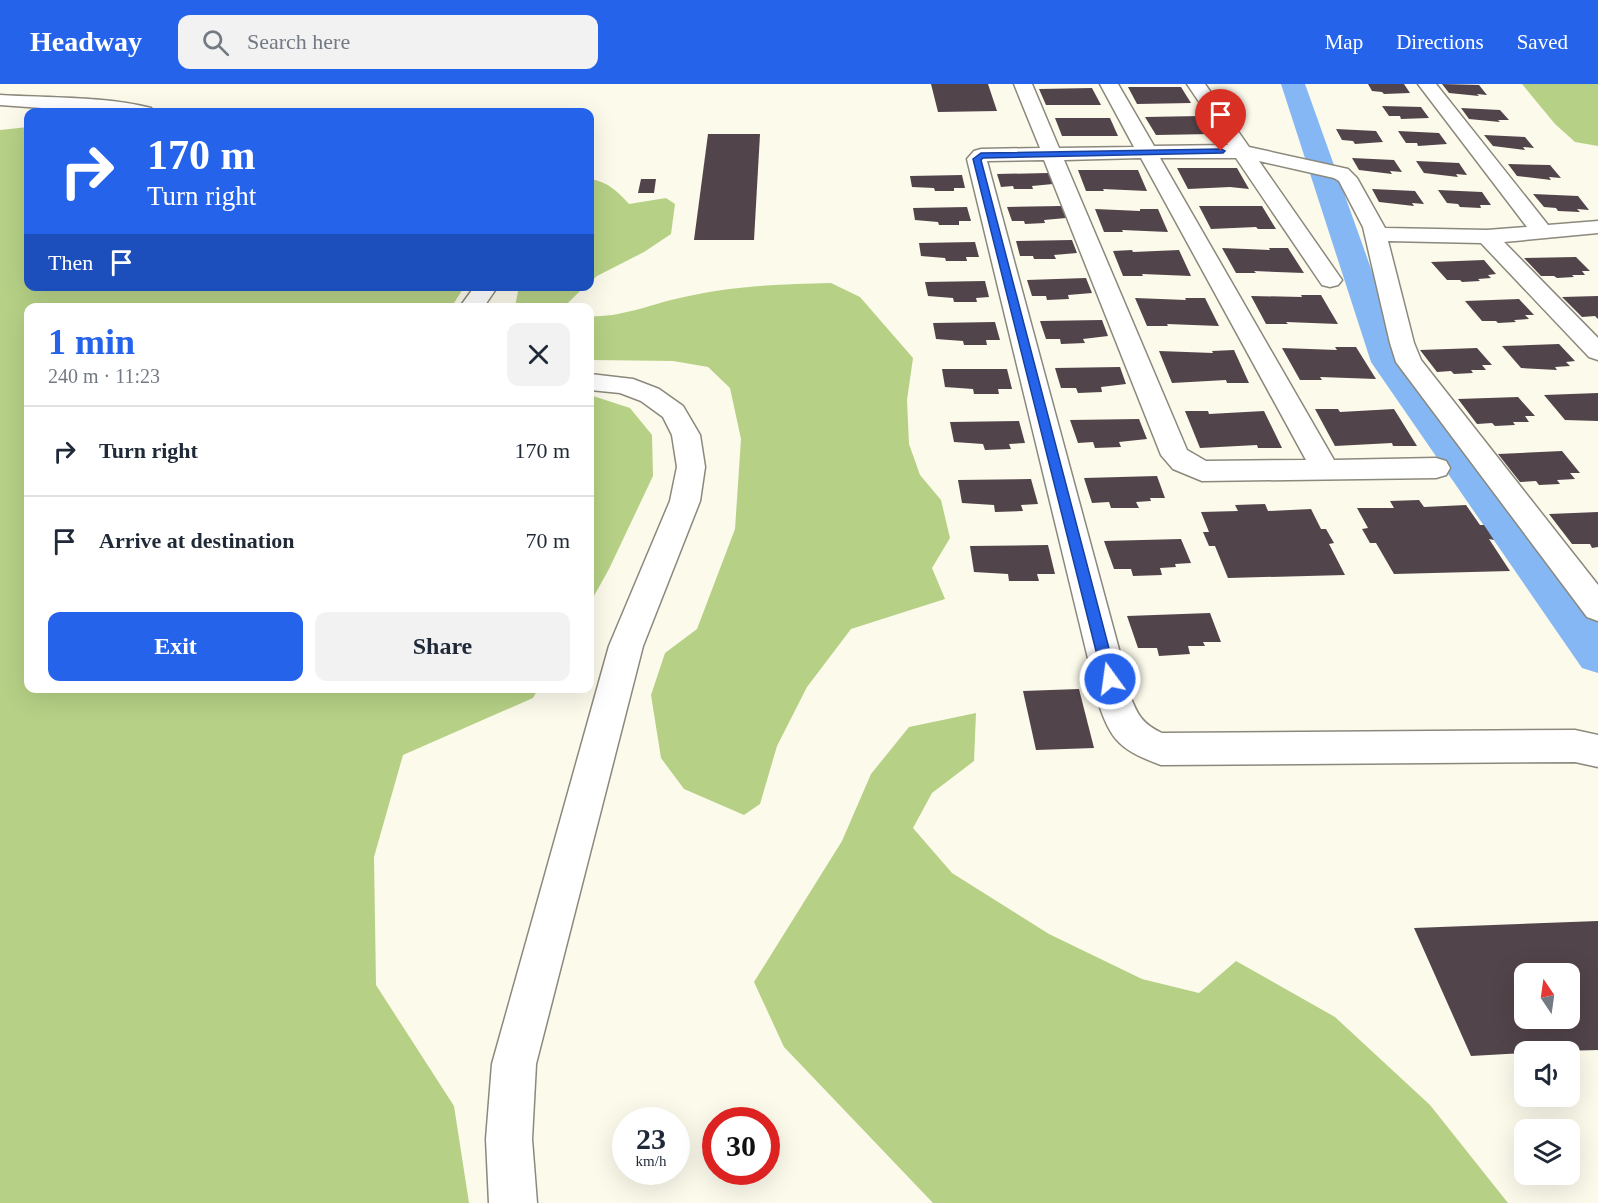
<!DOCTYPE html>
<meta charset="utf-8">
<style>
:root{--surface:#fff;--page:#f2f2f3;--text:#1f2937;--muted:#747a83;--line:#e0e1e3;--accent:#2563eb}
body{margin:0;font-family:"Times New Roman",serif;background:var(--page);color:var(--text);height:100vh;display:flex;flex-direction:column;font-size:22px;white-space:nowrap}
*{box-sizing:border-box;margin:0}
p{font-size:20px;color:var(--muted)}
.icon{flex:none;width:33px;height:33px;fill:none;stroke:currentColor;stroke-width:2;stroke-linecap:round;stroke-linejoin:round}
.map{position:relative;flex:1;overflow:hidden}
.drawer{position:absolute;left:24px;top:219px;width:570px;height:390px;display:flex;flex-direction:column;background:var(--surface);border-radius:12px;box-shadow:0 6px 24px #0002}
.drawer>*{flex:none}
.guide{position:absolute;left:24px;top:24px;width:570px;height:183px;border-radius:12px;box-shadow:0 6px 24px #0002;background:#2563eb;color:#fff;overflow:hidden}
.needle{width:39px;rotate:347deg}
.tools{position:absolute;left:1514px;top:879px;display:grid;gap:12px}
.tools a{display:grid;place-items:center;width:66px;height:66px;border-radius:12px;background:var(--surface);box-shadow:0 6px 24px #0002;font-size:30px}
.speed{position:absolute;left:612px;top:1023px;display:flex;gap:12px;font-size:30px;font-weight:700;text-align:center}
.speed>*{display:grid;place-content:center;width:78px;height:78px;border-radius:50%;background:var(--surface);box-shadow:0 6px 24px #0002;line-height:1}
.speed small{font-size:15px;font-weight:400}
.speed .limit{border:9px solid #d22;background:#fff;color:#111}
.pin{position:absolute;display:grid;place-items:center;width:51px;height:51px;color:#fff;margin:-62px -26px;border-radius:50% 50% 50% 0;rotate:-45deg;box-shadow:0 0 6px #0007}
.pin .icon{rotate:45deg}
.me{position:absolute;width:66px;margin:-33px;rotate:346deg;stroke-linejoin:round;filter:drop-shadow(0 0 4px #0008)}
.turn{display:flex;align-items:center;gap:21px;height:126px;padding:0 24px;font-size:27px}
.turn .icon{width:78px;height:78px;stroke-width:2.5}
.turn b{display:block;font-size:42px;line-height:51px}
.then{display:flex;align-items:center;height:57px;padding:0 24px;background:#0003;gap:12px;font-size:22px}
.round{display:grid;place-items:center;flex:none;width:63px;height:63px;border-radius:12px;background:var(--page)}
.summary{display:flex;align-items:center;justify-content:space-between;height:102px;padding:0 24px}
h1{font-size:36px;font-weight:600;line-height:45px;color:var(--accent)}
.button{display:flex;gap:12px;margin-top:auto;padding:12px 24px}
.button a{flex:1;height:69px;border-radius:12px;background:var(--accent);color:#fff;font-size:24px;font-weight:600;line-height:69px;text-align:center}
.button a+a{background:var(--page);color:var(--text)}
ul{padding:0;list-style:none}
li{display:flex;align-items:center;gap:18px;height:90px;padding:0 24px;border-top:2px solid var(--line)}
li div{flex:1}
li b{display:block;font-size:22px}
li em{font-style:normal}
header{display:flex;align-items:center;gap:36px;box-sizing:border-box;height:84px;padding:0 30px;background:var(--accent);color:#fff}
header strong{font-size:28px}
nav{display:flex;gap:33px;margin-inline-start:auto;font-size:21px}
.search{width:420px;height:54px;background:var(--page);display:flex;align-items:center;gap:15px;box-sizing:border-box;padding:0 21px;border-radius:12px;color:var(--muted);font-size:22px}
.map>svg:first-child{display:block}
</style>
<header>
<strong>Headway</strong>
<div class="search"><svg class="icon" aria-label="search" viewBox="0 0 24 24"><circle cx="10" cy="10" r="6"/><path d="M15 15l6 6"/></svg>Search here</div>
<nav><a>Map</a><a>Directions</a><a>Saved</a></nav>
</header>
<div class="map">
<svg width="1598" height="1119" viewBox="0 0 1598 1119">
<rect width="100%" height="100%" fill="#fcfaeb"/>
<!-- forest -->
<g fill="#b6d186">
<polygon points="1522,0 1598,0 1598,62 1575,58 1555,40"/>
<polygon points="28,43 28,202 464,203 451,224 28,224 28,604 538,605 533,614 403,671 374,773 376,901 454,1022 469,1119 0,1119 0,46"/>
<path d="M590,95c18,3 26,11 39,25l37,-6 9,6 -4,30 -27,18 -47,24 -7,6z"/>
<path d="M831,199l29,14 53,61 -6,42 2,44 11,31 21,25 9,38 -18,30 13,31 -94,30 -44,58 -30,59 -17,58 -16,11 -60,-26 -23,-31 -10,-63 14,-42 32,-24 38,-100 6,-90 -11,-51 -22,-21 -35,-6 -83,-1v-44c31,2 64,-13 94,-19 48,-11 98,-13 147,-14z"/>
<polygon points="519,202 584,202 584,203 564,223 515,223"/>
<polygon points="590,311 630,324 652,351 653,392 609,485 590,519"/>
<polygon points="976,629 974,677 932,709 913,744 952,789 1049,850 1142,895 1199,909 1236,877 1335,933 1430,1021 1508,1119 933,1119 784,963 754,898 842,757 871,690 909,643"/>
</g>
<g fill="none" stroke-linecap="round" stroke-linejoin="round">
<!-- canal -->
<polygon fill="#85b7f5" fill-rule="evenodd" points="1281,0 1305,0 1404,277 1598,537 1598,589 1582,584 1371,278"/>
</g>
<!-- building -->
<g fill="#51444a" fill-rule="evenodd">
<polygon points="931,0 988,0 997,27 938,28"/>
<polygon points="1368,0 1404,0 1410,9 1384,10 1382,8 1372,7"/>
<polygon points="1442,0 1479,1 1487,11 1477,10 1479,12 1449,9"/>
<polygon points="1128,3 1181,3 1191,19 1137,20"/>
<polygon points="1092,4 1101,21 1046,21 1039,5"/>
<polygon points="1382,22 1421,23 1429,34 1401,35 1400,32 1389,32"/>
<polygon points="1461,24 1500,26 1509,36 1498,36 1500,38 1469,35"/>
<polygon points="1201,32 1212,50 1156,51 1145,33"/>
<polygon points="1055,34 1110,34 1118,52 1062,52"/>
<polygon points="1336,45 1376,47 1383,58 1355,60 1353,57 1342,56"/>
<polygon points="1398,47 1439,49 1447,60 1418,62 1417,59 1406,59"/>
<polygon points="708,50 760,50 754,156 694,156"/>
<polygon points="1484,51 1525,53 1534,64 1523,63 1525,66 1493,62"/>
<polygon points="1352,74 1394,76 1402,88 1390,87 1392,90 1359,86"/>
<polygon points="1416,77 1459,79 1467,91 1456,90 1458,93 1424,89"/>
<polygon points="1508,80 1550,81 1561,94 1549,93 1551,96 1517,92"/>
<polygon points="1177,84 1237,84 1249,105 1230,103 1188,105"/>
<polygon points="1078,86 1138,86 1147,107 1103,105 1104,107 1086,107"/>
<polygon points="1048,89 1053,100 1032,102 1033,105 1014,105 1013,102 1001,103 997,90"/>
<polygon points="962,91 965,104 954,104 954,107 935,107 934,104 912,103 910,92"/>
<polygon points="641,95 656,95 654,109 638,109"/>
<polygon points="1372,105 1415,107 1424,120 1412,119 1414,122 1379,118"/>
<polygon points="1438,106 1482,108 1491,121 1480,121 1481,124 1460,123 1458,120 1447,119"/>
<polygon points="1533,110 1578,112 1589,126 1577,125 1580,128 1558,127 1556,124 1544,123"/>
<polygon points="1061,122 1066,134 1044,136 1045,139 1025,140 1024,137 1012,137 1007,123"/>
<polygon points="1199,122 1262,122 1276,145 1258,145 1256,143 1211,145"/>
<polygon points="967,123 971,137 959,137 959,141 939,141 938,138 915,136 913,124"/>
<polygon points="1095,125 1140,127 1140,125 1158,125 1168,148 1122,146 1123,148 1104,148"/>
<polygon points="1072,156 1077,169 1054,171 1056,175 1034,175 1033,172 1020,172 1016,157"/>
<polygon points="975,158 979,173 966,173 967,177 946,177 945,174 921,172 919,159"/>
<polygon points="1222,164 1270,166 1269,164 1288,164 1304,189 1254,187 1256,189 1236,189"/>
<polygon points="1132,166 1133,168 1179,166 1191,192 1142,190 1143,192 1123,192 1113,167"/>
<polygon points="1576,173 1590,187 1582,187 1585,191 1572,191 1574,193 1557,194 1554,192 1541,192 1524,174"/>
<polygon points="1484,176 1496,190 1488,191 1491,194 1478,195 1480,197 1462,198 1460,196 1447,196 1431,178"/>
<polygon points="1086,194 1092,209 1068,211 1069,215 1047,216 1046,212 1032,212 1027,196"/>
<polygon points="985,197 989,213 976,214 977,218 954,218 953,214 928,212 925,198"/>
<polygon points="1301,211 1321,211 1338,240 1286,238 1288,240 1266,240 1251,212 1302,213"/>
<polygon points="1598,212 1598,235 1595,232 1582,233 1562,213"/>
<polygon points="1135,214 1186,216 1185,214 1205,214 1219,242 1167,240 1168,242 1147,242"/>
<polygon points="1519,215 1534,231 1525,231 1529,235 1514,236 1516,238 1498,239 1496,237 1482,237 1465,217"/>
<polygon points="1102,236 1108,252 1083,255 1085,259 1061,260 1060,255 1046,255 1040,237"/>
<polygon points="995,238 1000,256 986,256 987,261 964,261 963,257 936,255 933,239"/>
<polygon points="1559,260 1575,277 1566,278 1570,282 1555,283 1557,286 1521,284 1502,262"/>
<polygon points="1335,263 1356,263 1376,295 1320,293 1322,296 1300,296 1282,264 1337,266"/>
<polygon points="1477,264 1492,281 1482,281 1486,286 1471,286 1473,289 1454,290 1451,287 1437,288 1420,266"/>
<polygon points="1234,266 1249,299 1227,299 1226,296 1172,299 1159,267 1213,269 1212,267"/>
<polygon points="1120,283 1126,300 1101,303 1102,308 1078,309 1076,304 1061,304 1055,284"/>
<polygon points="942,285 1007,285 1012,305 998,305 999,310 974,310 973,305 945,303"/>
<polygon points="1598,309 1598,337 1565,336 1544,311"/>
<polygon points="1518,313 1535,332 1525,332 1529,338 1513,338 1515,341 1495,342 1492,339 1477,340 1458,315"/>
<polygon points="1315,325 1338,325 1340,328 1394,325 1417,362 1393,362 1392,359 1335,362"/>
<polygon points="1185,327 1208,327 1209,330 1264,327 1282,364 1258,364 1257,361 1200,364"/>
<polygon points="1139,335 1147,355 1119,358 1121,363 1095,364 1093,358 1078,359 1070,336"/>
<polygon points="1019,337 1025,359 1009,360 1011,365 985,366 983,360 954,358 950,338"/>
<polygon points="1562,367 1580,389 1570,389 1575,395 1557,396 1560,400 1539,401 1536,397 1520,398 1498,370"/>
<polygon points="1157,392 1165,414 1150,414 1151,417 1136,418 1139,424 1111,424 1109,418 1092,419 1084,394"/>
<polygon points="1031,395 1038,420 1021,421 1023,427 995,428 994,421 962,419 958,396"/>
<polygon points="1419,416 1424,423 1466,421 1480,441 1484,441 1494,456 1489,455 1510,487 1394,490 1376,459 1370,459 1362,445 1368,444 1357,424 1394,424 1390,417"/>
<polygon points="1265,420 1268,427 1311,425 1321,445 1326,445 1334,459 1329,460 1345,491 1228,494 1215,462 1209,462 1203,448 1209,448 1201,428 1238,427 1235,421"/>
<polygon points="1598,428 1598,463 1592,464 1590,460 1572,460 1549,430"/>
<polygon points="1181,455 1191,479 1175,480 1176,483 1160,484 1162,491 1133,492 1131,485 1114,485 1104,457"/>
<polygon points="1048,461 1055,490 1037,490 1039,497 1009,497 1008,490 974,488 970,462"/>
<polygon points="1210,529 1221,558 1203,558 1205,562 1188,562 1190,570 1159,572 1157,564 1138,564 1127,532"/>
<polygon points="1079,605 1094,664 1036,666 1023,607"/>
<path d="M1598,837v129l-74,2v1l-53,3 -57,-128zM1524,890h45v44h-45z"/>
</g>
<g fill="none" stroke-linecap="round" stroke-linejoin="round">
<!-- minor casing -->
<g stroke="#8b887c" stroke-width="3">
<g id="minor">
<path d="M1014,0h18l27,64 75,-1 -34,-63h18l36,62 74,-1 -41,-61h18l44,63 99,22 9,9 28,50 102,2 40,-3 -109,-143h18l112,141 50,-4v12l-94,9 94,96v22l-9,-3 -108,-114 -93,-2 26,102 7,17 177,225v36l-11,-4 -191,-255 -6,-19 -27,-116 -24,-46 -5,-3 -75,-17 83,119 -4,5 -8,2 -8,-2 -86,-127h-76l174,302 102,-2 10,3 4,7 -4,7 -10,3 -234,3 -29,-12 -12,-14 -117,-295 -57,1 140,518 -2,5c11,24 11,37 37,49l413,-3 23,5v32l-23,-5 -414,3c-46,-17 -51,-27 -66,-72l2,-5 -4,-9 -126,-520 7,-8 7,-2 59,-1zM1141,74l165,302 -100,1 -19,-11 -123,-290z"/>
<path d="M0,11c48,3 104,1 151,13l2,4h-55l-98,-7z"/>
<polygon points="475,202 498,202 483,224 459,224"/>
<polygon points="590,290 633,295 659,305 683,322 700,351 705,383 700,417 643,562 536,980 532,1055 537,1119 489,1119 486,1055 492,980 609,562 670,417 677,383 672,351 663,333 641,317 620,309 590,306"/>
</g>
</g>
<!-- minor -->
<use href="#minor" fill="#fff" fill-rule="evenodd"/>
</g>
<!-- route -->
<polygon fill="#2563eb" stroke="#184099" stroke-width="1.5" points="1221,65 1225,67 1223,69 983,74 981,76 1117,595 1115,599 1105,599 1103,595 973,75 981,69"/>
</svg>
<div class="tools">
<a><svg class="needle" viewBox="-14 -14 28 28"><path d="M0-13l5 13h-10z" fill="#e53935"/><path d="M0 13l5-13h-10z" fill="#747a83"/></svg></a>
<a><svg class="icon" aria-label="sound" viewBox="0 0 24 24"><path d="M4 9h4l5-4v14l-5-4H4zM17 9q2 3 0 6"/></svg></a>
<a><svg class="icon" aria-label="layers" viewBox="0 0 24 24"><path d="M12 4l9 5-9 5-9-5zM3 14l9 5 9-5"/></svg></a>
</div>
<div class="speed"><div>23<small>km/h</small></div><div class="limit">30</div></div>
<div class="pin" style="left:1221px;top:67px;background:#d93025"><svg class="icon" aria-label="arrive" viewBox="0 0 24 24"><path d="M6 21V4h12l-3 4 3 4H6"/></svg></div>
<svg class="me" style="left:1110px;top:595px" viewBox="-20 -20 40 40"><circle r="17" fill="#2563eb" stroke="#fff" stroke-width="3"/><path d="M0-11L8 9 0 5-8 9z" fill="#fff"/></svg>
<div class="guide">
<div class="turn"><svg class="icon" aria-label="right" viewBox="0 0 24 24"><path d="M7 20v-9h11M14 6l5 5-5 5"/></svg><div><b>170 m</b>Turn right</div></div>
<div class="then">Then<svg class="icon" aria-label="arrive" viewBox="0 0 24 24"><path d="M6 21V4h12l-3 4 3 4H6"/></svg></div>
</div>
<section class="drawer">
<div class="summary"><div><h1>1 min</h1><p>240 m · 11:23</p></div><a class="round"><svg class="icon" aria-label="close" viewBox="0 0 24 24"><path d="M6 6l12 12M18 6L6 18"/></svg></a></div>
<ul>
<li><svg class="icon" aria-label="right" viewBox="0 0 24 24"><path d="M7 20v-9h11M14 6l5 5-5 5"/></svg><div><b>Turn right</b></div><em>170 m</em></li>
<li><svg class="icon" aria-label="arrive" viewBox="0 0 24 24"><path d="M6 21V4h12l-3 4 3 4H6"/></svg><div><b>Arrive at destination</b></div><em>70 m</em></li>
</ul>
<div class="button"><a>Exit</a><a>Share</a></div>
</section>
</div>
